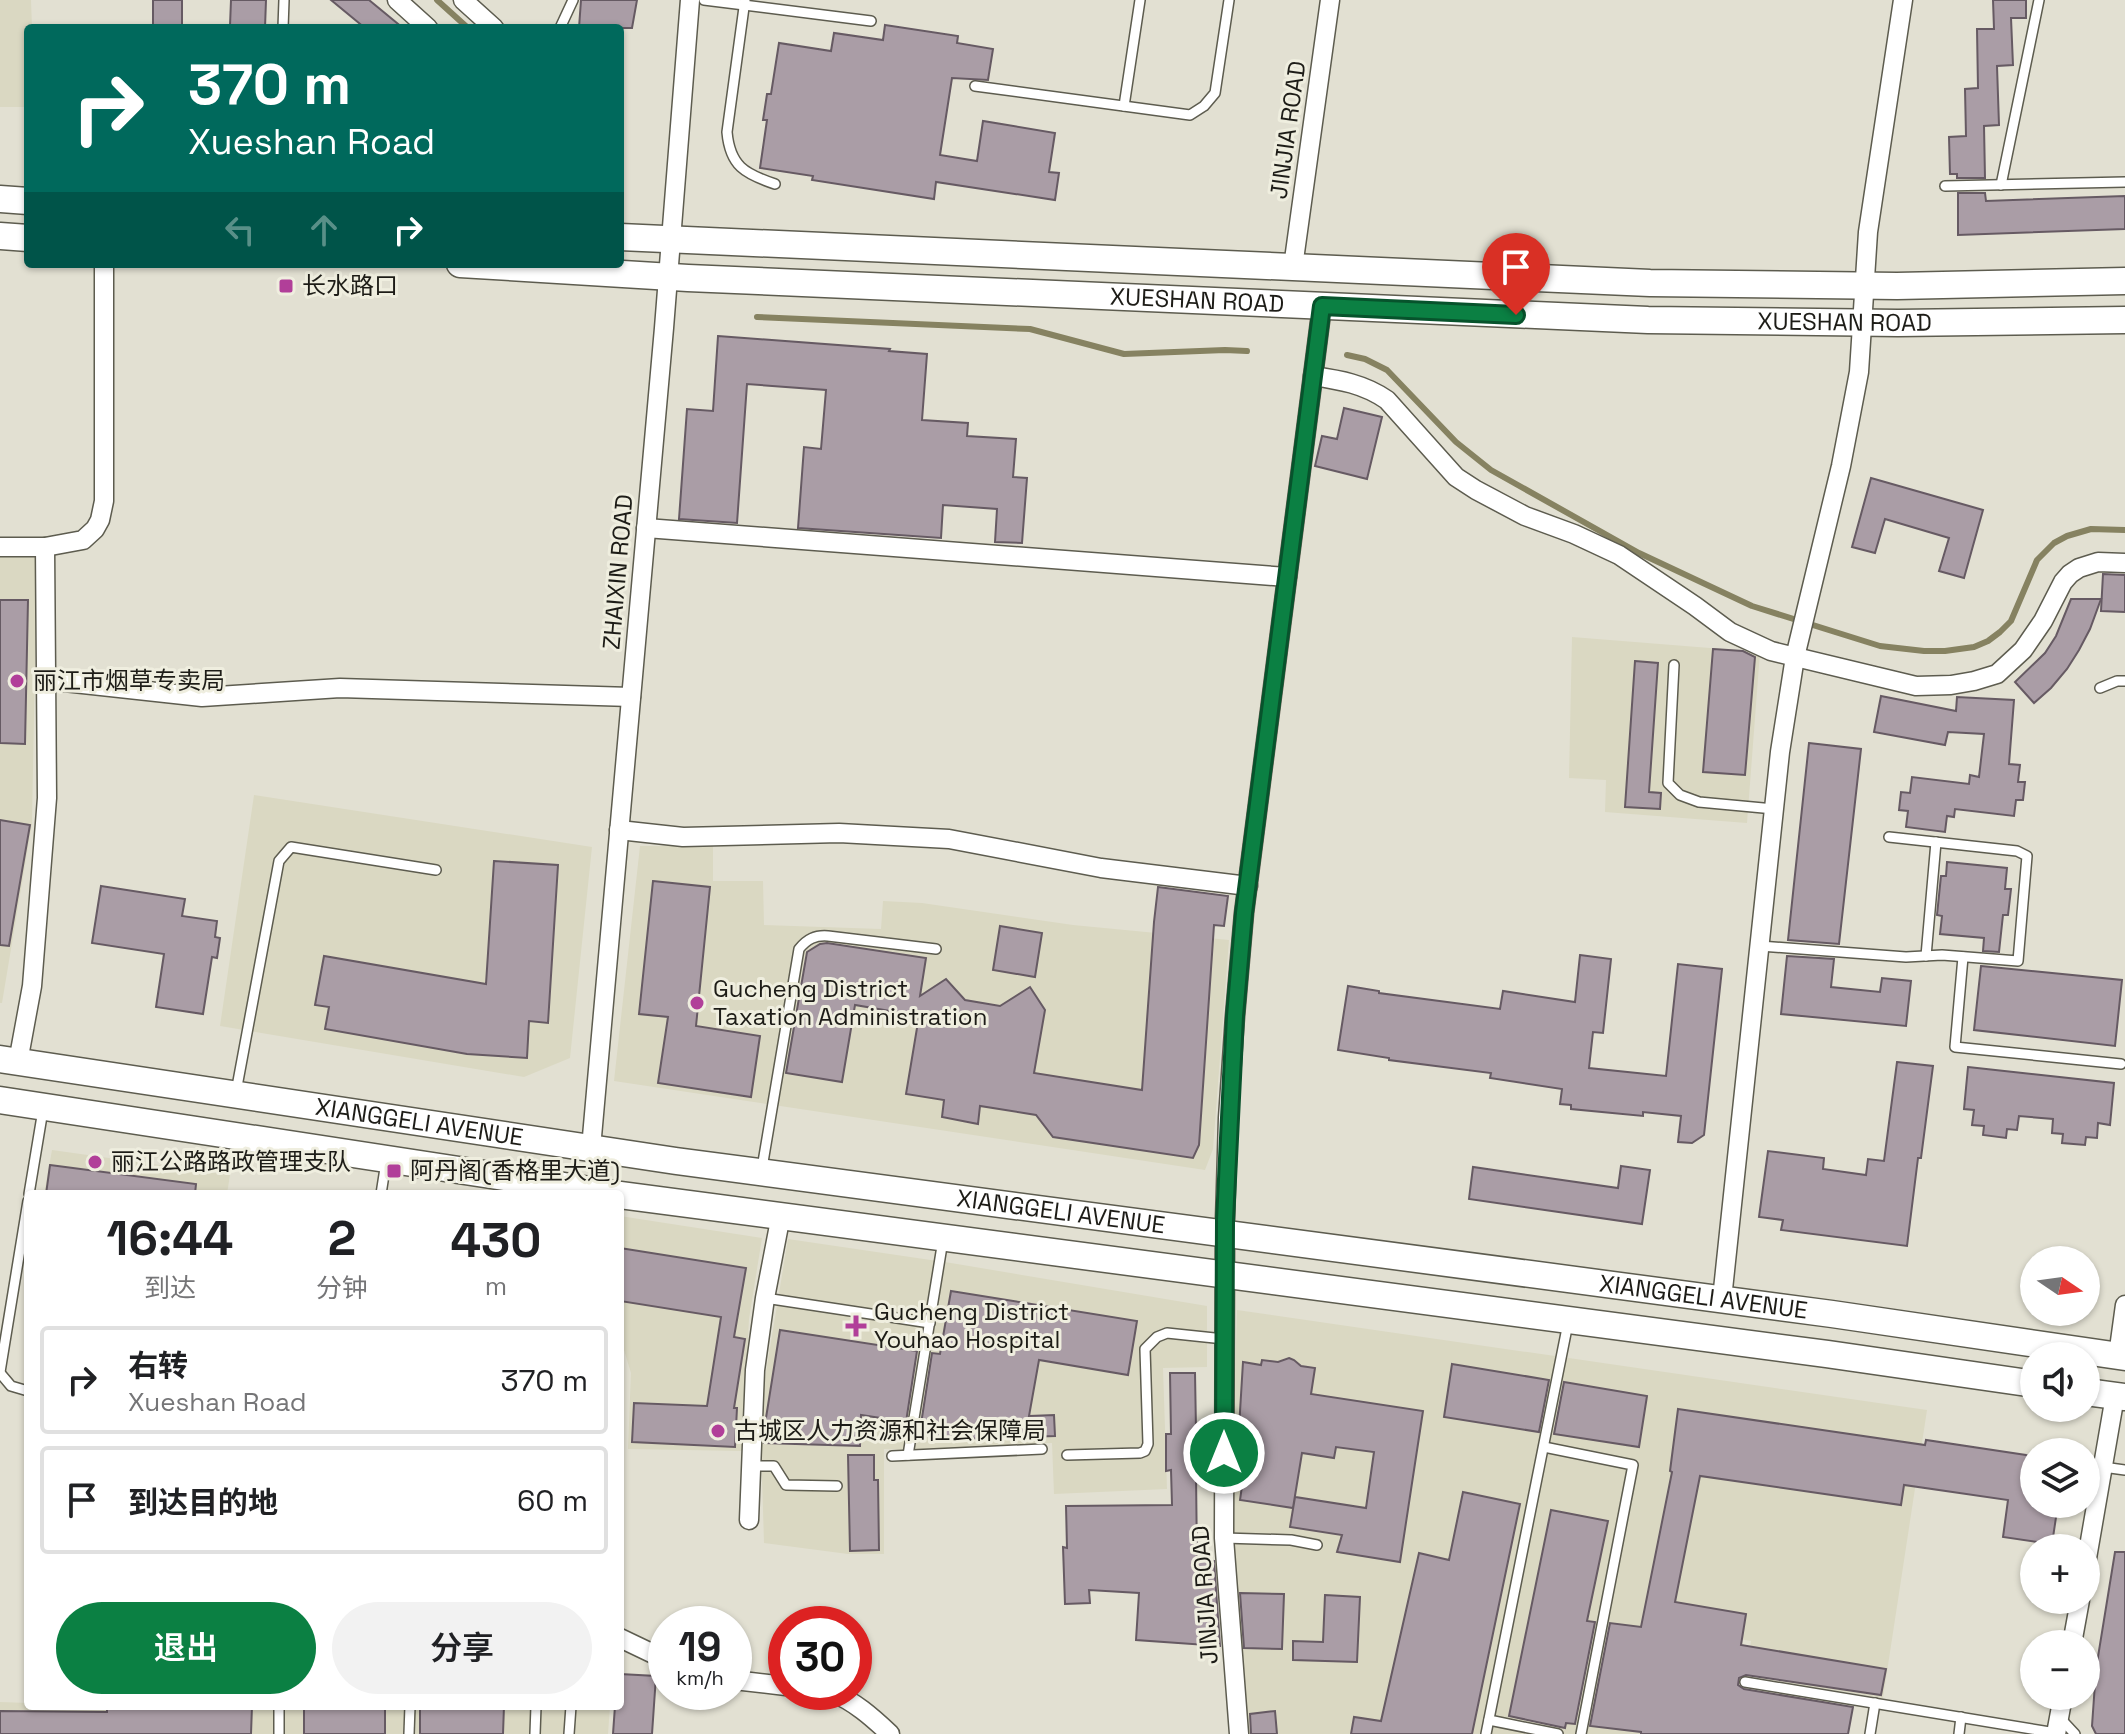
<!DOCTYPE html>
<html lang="zh">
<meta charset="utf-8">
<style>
:root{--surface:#fff;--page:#f2f2f2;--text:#202124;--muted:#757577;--line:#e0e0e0;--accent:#0b8043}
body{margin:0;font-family:"Space Grotesk","Noto Sans SC",sans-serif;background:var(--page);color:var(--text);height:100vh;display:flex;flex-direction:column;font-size:30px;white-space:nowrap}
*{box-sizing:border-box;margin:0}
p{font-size:26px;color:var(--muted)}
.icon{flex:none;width:44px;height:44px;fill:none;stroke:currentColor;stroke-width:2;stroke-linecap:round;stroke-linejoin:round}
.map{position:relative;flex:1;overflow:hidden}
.panel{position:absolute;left:24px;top:1190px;width:600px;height:520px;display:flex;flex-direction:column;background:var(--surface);border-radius:8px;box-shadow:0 2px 6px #0004}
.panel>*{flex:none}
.guide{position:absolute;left:24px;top:24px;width:600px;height:244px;border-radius:8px;box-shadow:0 2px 6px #0004;background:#00695c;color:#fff;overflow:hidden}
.needle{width:52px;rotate:103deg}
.buttons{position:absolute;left:2020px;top:1246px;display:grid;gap:16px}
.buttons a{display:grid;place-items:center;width:80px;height:80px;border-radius:50%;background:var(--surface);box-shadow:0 2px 6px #0004;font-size:40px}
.speed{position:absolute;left:648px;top:1606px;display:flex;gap:16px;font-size:40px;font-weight:700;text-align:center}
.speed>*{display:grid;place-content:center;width:104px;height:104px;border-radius:50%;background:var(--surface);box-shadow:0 2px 6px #0004;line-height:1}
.speed small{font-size:20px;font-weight:400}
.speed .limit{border:12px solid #d22;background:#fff;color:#111}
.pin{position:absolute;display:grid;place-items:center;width:68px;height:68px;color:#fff;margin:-82px -34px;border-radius:50% 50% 50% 0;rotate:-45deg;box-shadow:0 0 8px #0007}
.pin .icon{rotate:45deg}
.me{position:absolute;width:88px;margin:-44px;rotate:0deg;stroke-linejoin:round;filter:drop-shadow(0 0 6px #0008)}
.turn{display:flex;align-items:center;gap:28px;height:168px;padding:0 32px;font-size:36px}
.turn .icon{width:104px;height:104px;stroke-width:2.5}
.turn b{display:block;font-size:56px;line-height:68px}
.lanes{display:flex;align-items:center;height:76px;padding:0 32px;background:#0003;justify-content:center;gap:40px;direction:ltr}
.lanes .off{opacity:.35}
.eta{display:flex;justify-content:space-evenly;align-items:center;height:136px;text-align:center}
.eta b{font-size:48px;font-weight:600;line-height:56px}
.primary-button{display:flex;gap:16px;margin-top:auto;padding:16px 32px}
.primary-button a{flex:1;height:92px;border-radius:48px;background:var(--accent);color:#fff;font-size:32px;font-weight:600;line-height:92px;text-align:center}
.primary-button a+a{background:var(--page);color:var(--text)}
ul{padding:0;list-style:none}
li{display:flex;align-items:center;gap:24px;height:108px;margin:0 16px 12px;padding:0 16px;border:4px solid var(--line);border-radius:8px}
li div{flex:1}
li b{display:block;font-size:30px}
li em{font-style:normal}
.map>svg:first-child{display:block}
</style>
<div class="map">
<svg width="2125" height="1734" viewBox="0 0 2125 1734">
<rect width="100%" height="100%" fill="#e2e0d2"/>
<!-- built -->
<g fill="#dad8c2">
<polygon points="0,0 31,0 32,28 28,28 28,107 0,107"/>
<polygon points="0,554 37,556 32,823 2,1003 0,1003"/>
<polygon points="1572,637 1760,652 1747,823 1605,812 1606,780 1569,778"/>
<polygon points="254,795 592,847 570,1058 524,1077 220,1026"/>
<polygon points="640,846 713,846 713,881 763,881 764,925 881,929 883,901 922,903 1073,925 1229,940 1213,1149 1205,1170 614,1081"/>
<polygon points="52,1150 230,1175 227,1194 44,1194"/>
<polygon points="620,1216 762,1238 749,1319 742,1451 628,1449 631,1373 620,1337"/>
<polygon points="788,1239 951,1263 1207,1306 1207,1367 1163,1368 1167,1489 1054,1494 1052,1443 915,1450 884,1449 884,1554 848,1554 764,1543 761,1445 763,1390"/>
<polygon points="1237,1310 1927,1410 1883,1698 1746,1676 1751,1641 1704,1633 1691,1734 1248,1734 1239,1653 1232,1485"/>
<polygon points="0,1702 28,1703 28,1706 610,1706 608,1734 0,1734"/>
</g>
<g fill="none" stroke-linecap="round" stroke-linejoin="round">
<!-- stream -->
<g stroke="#868261" stroke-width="6">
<polyline points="437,0 468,28"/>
<polyline points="757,317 1030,329 1124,354 1225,350 1247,351"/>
<polyline points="1347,355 1365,359 1387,370 1456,442 1491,470 1639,553 1752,606 1880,646 1924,651 1945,651 1974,647 1988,641 2000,632 2011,621 2037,560 2054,543 2067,536 2091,529 2125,530"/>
</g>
</g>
<!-- building -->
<g fill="#aa9da6" stroke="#665a63" stroke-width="2">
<rect x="153" y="0" width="29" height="28"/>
<polygon points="231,0 266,0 265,28 234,28 234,26 230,26"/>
<polygon points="331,0 369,0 403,28 365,28"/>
<polygon points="581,0 637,0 632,28 579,28"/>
<polygon points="1993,0 2026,0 2026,18 2011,18 2013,65 1997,66 1999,125 1984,126 1985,178 1957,178 1957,174 1950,174 1949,137 1966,136 1965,89 1978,88 1977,29 1994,29"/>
<polygon points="885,25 958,36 957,43 993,49 988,80 952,78 940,155 977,161 983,121 1055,133 1049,172 1059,173 1055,200 936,182 934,199 812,180 813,176 760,168 767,120 763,120 767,94 771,94 779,43 831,51 834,33 883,40"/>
<polygon points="1958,193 1985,193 1986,201 2125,196 2125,229 1958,235"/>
<polygon points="718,336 890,349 889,351 927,354 922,420 968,423 967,436 1016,439 1013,477 1027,478 1022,543 995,542 997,509 943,505 941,538 798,528 804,447 821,449 826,390 747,384 737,523 679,519 687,409 713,411"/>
<polygon points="1344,408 1382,417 1367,479 1315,466 1322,436 1337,439"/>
<polygon points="1871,478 1983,510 1964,578 1939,571 1949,538 1885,519 1875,553 1852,547"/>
<polygon points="2103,574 2125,575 2125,612 2101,611"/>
<polygon points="2071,599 2101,599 2090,629 2079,650 2067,669 2051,688 2034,703 2015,682 2045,653 2056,636"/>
<polygon points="0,600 28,600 25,744 0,743"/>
<polygon points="1713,649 1743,651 1755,657 1745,775 1703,772"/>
<polygon points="1635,661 1658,663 1649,792 1661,793 1660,809 1625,807"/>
<polygon points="1881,696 1956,711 1957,697 2014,700 2009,764 2020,765 2018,782 2025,782 2023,800 2016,800 2014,816 1955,809 1954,817 1947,816 1945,832 1906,827 1908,811 1899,810 1901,792 1910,793 1912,777 1969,784 1970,775 1979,777 1984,734 1948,732 1945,745 1874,732"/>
<polygon points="1809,743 1861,749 1839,944 1788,940"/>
<polygon points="0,820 30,825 9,946 0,945"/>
<polygon points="494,861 558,865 548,1023 529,1021 527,1058 467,1054 325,1029 329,1007 315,1005 324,956 486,984"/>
<polygon points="1947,862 2007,868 2005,889 2011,889 2008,915 2003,915 1999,952 1983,951 1984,938 1940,934 1942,916 1937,915 1941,876 1946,876"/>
<polygon points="653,881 710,887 696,1026 760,1036 751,1097 658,1083 668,1017 639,1014"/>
<polygon points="101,886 185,899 182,916 217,921 215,937 220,938 217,958 212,957 203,1014 156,1007 164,954 92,943"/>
<polygon points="1158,887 1228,896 1224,926 1214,925 1199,1145 1193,1158 1053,1137 1036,1115 980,1106 978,1124 942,1117 944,1100 906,1094 919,1016 855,1005 842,1082 786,1073 807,952 820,944 827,943 926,958 920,996 946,979 965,1000 1000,1006 1030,987 1045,1010 1034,1073 1142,1090 1154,922"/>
<polygon points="1000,926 1042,933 1035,977 993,970"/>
<polygon points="1580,955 1611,959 1603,1033 1593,1032 1589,1068 1666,1076 1678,964 1722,969 1704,1135 1692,1143 1678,1142 1681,1116 1643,1112 1643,1116 1571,1109 1571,1105 1560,1104 1562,1089 1490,1078 1491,1073 1389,1060 1389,1058 1338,1050 1348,986 1379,991 1379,993 1500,1009 1503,991 1575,1002"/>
<polygon points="1787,956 1834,959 1831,987 1880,992 1882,978 1911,981 1906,1026 1781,1014"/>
<polygon points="1981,966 2122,980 2115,1046 1974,1030"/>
<polygon points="1897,1062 1933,1066 1921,1158 1918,1158 1907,1246 1781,1230 1783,1220 1759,1217 1768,1151 1824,1158 1823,1169 1866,1175 1868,1159 1884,1161"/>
<polygon points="1968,1067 2114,1083 2110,1125 2098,1123 2097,1138 2086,1137 2085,1145 2062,1143 2063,1134 2052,1133 2053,1119 2019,1116 2017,1130 2007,1129 2006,1138 1983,1135 1984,1126 1972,1125 1974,1110 1964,1109"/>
<polygon points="50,1165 196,1184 195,1194 46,1194"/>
<polygon points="1621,1166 1650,1170 1642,1224 1469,1199 1473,1167 1618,1188"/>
<polygon points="620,1248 746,1268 734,1337 745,1339 734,1408 737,1408 735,1447 632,1442 634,1403 707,1406 721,1317 620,1301"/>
<polygon points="951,1291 1137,1321 1128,1375 1039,1360 1029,1416 1054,1415 1055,1436 930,1440 930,1426 921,1424 932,1353 940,1354"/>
<polygon points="780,1330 917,1351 906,1422 861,1415 860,1446 764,1443 765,1424"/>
<polygon points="1289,1358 1294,1360 1301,1366 1315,1368 1311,1394 1423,1411 1400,1562 1337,1552 1342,1535 1290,1527 1295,1497 1366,1508 1374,1452 1336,1447 1334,1458 1302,1453 1293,1508 1240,1500 1243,1479 1236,1478 1243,1362 1261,1365 1262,1360 1278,1362"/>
<polygon points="1452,1364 1549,1380 1539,1432 1444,1417"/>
<polygon points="1170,1373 1195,1373 1196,1430 1206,1430 1207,1474 1196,1474 1197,1560 1214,1561 1220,1646 1136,1640 1139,1593 1089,1590 1090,1603 1065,1604 1063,1547 1067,1548 1066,1506 1172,1505 1171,1470 1166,1471 1166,1434 1171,1434"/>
<polygon points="1564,1382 1647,1396 1639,1447 1554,1434"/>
<polygon points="1678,1409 1925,1445 1926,1440 2026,1455 2034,1459 2034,1504 2058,1504 2052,1544 2003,1537 2008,1500 1904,1485 1901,1505 1700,1476 1675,1602 1746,1614 1741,1645 1886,1669 1881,1695 1746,1675 1739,1678 1738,1685 1744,1689 1853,1707 1848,1734 1641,1734 1641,1732 1590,1726 1610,1623 1641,1627 1672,1472 1670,1471"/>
<polygon points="848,1455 874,1455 874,1480 878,1480 879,1550 850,1551"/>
<polygon points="1463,1492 1520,1504 1472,1734 1351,1734 1354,1717 1381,1721 1419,1553 1449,1560"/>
<polygon points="1551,1510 1608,1521 1587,1621 1595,1622 1575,1724 1566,1723 1565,1728 1509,1716"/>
<polygon points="2115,1552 2125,1552 2125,1734 2096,1734 2092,1726 2096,1669"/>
<polygon points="1240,1593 1284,1594 1282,1649 1244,1648"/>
<polygon points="1325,1595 1360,1597 1357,1662 1293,1660 1293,1641 1323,1642"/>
<polygon points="620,1674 656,1676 652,1734 613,1734 615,1706 620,1706"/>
<polygon points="107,1706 216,1709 217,1706 252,1706 251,1734 0,1734 0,1711 107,1712"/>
<rect x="304" y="1706" width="81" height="28"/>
<polygon points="420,1706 504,1706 503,1734 420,1734"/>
<polygon points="1275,1711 1277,1734 1251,1734 1250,1714"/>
</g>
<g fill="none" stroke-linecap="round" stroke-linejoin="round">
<!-- service casing -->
<g stroke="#5d5c4f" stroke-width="12">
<g id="service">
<polyline points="704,0 871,21"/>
<path d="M745,0l-18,132c3,34 18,42 48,52"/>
<polyline points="283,28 284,0"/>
<polyline points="560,28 573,0"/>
<polyline points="975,86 1190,115 1204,106 1215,93 1229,0"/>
<polyline points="1124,106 1140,0"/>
<polyline points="2001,185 2039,0"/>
<polyline points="1945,186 2125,182"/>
<polyline points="1674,665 1668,783 1680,795 1699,802 1774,809"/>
<polyline points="2100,688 2117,681 2125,681"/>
<polyline points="1760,946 1906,957 1942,955 2018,961 2027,856 2017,851 1889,837"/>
<polyline points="1926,956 1936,842"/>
<polyline points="1963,957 1955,1047 2121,1064"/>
<polyline points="236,1092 279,861 291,847 436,870"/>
<path d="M762,1168l37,-219c8,-10 16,-14 29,-13l108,13"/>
<polyline points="29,1194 43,1110"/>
<polyline points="381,1194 386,1162"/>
<polyline points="765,1298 930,1323"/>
<polyline points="0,1372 28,1201"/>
<polyline points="0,1373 11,1386 28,1391"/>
<polyline points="1544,1447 1633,1465 1581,1734"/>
<polyline points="908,1455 943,1240"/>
<polyline points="1067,1455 1140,1453 1145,1451 1148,1444 1145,1349 1157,1337 1167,1333 1224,1339"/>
<polyline points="892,1456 1042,1449"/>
<polyline points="751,1466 774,1466 786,1485 837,1486"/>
<polyline points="2103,1467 2125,1470"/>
<polyline points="1224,1538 1291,1540 1317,1545"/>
<polyline points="1745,1682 2056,1733"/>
<polyline points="2061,1719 2075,1734"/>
<polyline points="1489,1720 1558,1734"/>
<polyline points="279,1734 279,1706"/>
<polyline points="409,1734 410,1706"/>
<polyline points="535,1734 536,1706"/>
<polyline points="569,1734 571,1706"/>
<polyline points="1486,1734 1568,1323"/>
<polyline points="1870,1734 1875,1703"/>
<polyline points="1959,1734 1961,1717"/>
</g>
</g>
<!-- minor casing -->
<g stroke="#5d5c4f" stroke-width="21">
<g id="minor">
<polyline points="397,0 428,28"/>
<polyline points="463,0 494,28"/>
<polyline points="1293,267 1330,0"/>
<path d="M1313,376c27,4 51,8 74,24l69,77 20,13 49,26 49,18 45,21 76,51 35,26 41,19 145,35 35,-1 23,-4 23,-7 26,-24 20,-29 20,-39 7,-8 9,-6 19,-6 27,1"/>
<polyline points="646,528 1287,577"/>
<polyline points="0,547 45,547 83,540 95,529 100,520 104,501 104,264"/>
<polyline points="46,680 202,697 340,688 631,697"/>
<polyline points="619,830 683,837 839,833 949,839 1101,868 1248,886"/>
<polyline points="18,1062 32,986 47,798 45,547"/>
<polyline points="591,1148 664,328 690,0"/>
<polyline points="1722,1299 1780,752 1795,657 1841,466 1859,372 1868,232 1903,0"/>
<polyline points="2118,1356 2125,1305"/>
<polyline points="749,1520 755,1370 765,1298 781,1215"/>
<polyline points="2086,1564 2115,1396"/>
<polyline points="620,1638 666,1660"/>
<polyline points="2072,1644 2080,1600"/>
<polyline points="734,1680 786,1686"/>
<path d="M831,1692c23,9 41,25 59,42"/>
<polyline points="1239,1734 1224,1538 1225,1220 1228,1118 1235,1016 1244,913 1322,306"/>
<polyline points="2056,1734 2063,1696"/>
</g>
</g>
<!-- secondary casing -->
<g stroke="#5d5c4f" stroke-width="29">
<g id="secondary">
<polyline points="0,199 28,201"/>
<polyline points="0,236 28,238"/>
<polyline points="620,237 1650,283 1897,286 2125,281"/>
<path id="s1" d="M460,264l228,14 960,42 250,3 227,-3"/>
<path id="s2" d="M0,1059l676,102 1156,153 293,43"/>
<polyline points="0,1100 616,1194"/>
<polyline points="620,1195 1827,1354 2034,1384"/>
<polyline points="2086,1392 2125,1397"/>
</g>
</g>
<!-- service -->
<use href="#service" stroke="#fff" stroke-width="9"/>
<!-- minor -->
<use href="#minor" stroke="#fff" stroke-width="18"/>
<!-- secondary -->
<use href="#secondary" stroke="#fff" stroke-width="26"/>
</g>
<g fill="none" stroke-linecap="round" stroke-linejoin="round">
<!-- route casing -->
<g stroke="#07532c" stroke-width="20">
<polyline id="route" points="1224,1453 1225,1220 1235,1016 1244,913 1322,306 1516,315"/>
</g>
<!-- route -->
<use href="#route" stroke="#0b8043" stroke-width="14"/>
</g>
<!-- markers -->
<g fill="#b13f99" stroke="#efeedf" stroke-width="3">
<rect x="278" y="278" width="16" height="16" rx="4"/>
<circle cx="17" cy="681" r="8"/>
<circle cx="697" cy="1003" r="8"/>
<circle cx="95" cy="1162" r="8"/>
<rect x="386" y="1163" width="16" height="16" rx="4"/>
<path d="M852 1314h8v8h8v8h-8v8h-8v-8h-8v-8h8z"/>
<circle cx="718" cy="1431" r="8"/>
</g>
<g text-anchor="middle" stroke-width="6" stroke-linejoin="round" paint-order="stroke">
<!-- street labels -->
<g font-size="24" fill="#1d1c17" stroke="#efeedf">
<text transform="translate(1288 130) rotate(-82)" y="8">JINJIA ROAD</text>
<text dy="8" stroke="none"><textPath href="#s1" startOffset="738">XUESHAN ROAD</textPath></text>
<text dy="8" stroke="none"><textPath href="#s1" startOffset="1386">XUESHAN ROAD</textPath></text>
<text transform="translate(618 572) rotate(-85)" y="8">ZHAIXIN ROAD</text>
<text dy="8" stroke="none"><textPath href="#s2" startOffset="424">XIANGGELI AVENUE</textPath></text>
<text dy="8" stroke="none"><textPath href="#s2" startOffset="1072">XIANGGELI AVENUE</textPath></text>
<text dy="8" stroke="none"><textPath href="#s2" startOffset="1720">XIANGGELI AVENUE</textPath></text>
<text transform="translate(1205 1595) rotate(-94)" y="8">JINJIA ROAD</text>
</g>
<!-- poi labels -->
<g font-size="24" fill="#1d1c17" stroke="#efeedf" text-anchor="start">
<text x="302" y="294">长水路口</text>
<text x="33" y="689">丽江市烟草专卖局</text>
<text x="713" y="997">Gucheng District<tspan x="713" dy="28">Taxation Administration</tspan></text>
<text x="111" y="1170">丽江公路路政管理支队</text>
<text x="410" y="1179">阿丹阁(香格里大道)</text>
<text x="874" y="1320">Gucheng District<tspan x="874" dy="28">Youhao Hospital</tspan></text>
<text x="734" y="1439">古城区人力资源和社会保障局</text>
</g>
</g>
</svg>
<div class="buttons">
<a><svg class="needle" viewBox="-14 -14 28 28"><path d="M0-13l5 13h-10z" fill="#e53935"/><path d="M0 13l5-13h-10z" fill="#757577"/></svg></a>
<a><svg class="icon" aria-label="sound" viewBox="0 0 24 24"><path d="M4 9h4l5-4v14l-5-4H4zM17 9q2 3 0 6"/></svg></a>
<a><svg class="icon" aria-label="layers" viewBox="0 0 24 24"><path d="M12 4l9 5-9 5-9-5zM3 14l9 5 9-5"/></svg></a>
<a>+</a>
<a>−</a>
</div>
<div class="speed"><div>19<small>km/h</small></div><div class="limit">30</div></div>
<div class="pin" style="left:1516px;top:315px;background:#d93025"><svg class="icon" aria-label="arrive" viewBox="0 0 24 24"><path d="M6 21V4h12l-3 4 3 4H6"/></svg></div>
<svg class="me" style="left:1224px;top:1453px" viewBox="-20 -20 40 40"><circle r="17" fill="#0b8043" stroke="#fff" stroke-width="3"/><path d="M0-11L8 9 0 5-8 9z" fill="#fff"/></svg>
<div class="guide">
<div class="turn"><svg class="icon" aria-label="right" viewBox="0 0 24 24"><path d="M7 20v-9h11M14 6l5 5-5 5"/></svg><div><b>370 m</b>Xueshan Road</div></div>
<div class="lanes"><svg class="icon off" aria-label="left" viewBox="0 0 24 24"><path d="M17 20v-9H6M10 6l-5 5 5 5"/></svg><svg class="icon off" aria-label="ahead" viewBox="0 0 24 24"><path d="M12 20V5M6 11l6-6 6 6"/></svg><svg class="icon" aria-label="right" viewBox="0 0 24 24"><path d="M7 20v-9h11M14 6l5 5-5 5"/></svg></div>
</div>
<section class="panel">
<div class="eta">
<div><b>16:44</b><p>到达</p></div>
<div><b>2</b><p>分钟</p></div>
<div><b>430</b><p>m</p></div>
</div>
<ul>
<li><svg class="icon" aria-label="right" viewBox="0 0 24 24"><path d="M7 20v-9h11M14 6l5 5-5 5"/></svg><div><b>右转</b><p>Xueshan Road</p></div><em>370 m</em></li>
<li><svg class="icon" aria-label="arrive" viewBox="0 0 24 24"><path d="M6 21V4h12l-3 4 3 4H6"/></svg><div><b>到达目的地</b></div><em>60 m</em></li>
</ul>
<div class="primary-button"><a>退出</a><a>分享</a></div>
</section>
</div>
